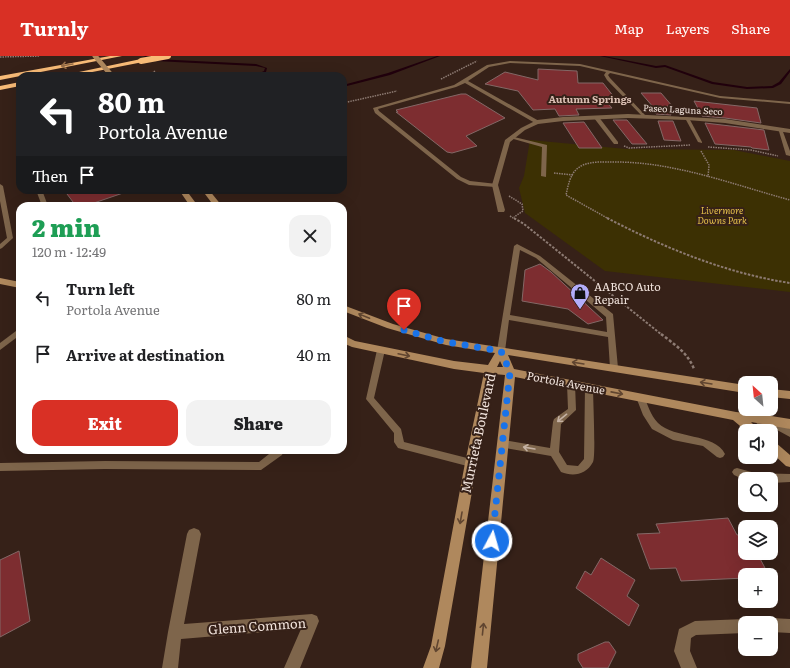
<!DOCTYPE html>
<meta charset="utf-8">
<style>
:root{--surface:#fff;--page:#f2f2f2;--text:#202124;--muted:#757577;--accent:#d93025}
body{margin:0;font-family:Literata,serif;background:var(--page);color:var(--text);height:100vh;display:flex;flex-direction:column;font-size:15px;white-space:nowrap}
*{box-sizing:border-box;margin:0}
p{font-size:13px;color:var(--muted)}
.icon{flex:none;width:22px;height:22px;fill:none;stroke:currentColor;stroke-width:2;stroke-linecap:round;stroke-linejoin:round}
.map{position:relative;flex:1;overflow:hidden}
.sheet{position:absolute;left:16px;top:146px;width:331px;height:252px;display:flex;flex-direction:column;background:var(--surface);border-radius:12px;box-shadow:0 4px 16px #0002}
.sheet>*{flex:none}
.guide{position:absolute;left:16px;top:16px;width:331px;height:122px;border-radius:12px;box-shadow:0 4px 16px #0002;background:#202124;color:#fff;overflow:hidden}
.needle{width:26px;rotate:333deg}
.buttons{position:absolute;left:738px;top:320px;display:grid;gap:8px}
.buttons a{display:grid;place-items:center;width:40px;height:40px;border-radius:8px;background:var(--surface);box-shadow:0 4px 16px #0002;font-size:20px}
.pin{position:absolute;display:grid;place-items:center;width:34px;height:34px;color:#fff;margin:-41px -17px;border-radius:50% 50% 50% 0;rotate:-45deg;box-shadow:0 0 4px #0007}
.pin .icon{rotate:45deg}
.me{position:absolute;width:44px;margin:-22px;rotate:6deg;stroke-linejoin:round;filter:drop-shadow(0 0 3px #0008)}
.turn{display:flex;align-items:center;gap:14px;height:84px;padding:0 16px;font-size:18px}
.turn .icon{width:52px;height:52px;stroke-width:2.5}
.turn b{display:block;font-size:28px;line-height:34px}
.then{display:flex;align-items:center;height:38px;padding:0 16px;background:#0003;gap:8px;font-size:15px}
.round{display:grid;place-items:center;flex:none;width:42px;height:42px;border-radius:12px;background:var(--page)}
.overview{display:flex;align-items:center;justify-content:space-between;height:68px;padding:0 16px}
h1{font-size:24px;font-weight:800;line-height:30px;color:#1e9e55}
.primary-button{display:flex;gap:8px;margin-top:auto;padding:8px 16px}
.primary-button a{flex:1;height:46px;border-radius:12px;background:var(--accent);color:#fff;font-size:16px;font-weight:800;line-height:46px;text-align:center}
.primary-button a+a{background:var(--page);color:var(--text)}
ul{padding:0;list-style:none}
li{display:flex;align-items:center;gap:12px;height:56px;padding:0 16px}
li div{flex:1}
li b{display:block;font-size:15px}
li em{font-style:normal}
header{display:flex;align-items:center;gap:24px;box-sizing:border-box;height:56px;padding:0 20px;background:var(--accent);color:#fff}
header strong{font-size:19px}
nav{display:flex;gap:22px;margin-inline-start:auto;font-size:14px}
.map>svg:first-child{display:block}
</style>
<header>
<strong>Turnly</strong>
<nav><a>Map</a><a>Layers</a><a>Share</a></nav>
</header>
<div class="map">
<svg width="790" height="612" viewBox="0 0 790 612">
<rect width="100%" height="100%" fill="#362118"/>
<!-- green -->
<polygon fill="#3c3003" points="530,84 626,93 734,94 790,105 790,236 605,215 525,157 519,132 524,120"/>
<g fill="none" stroke-linecap="round" stroke-linejoin="round">
<!-- stream -->
<g fill="#20000c" fill-rule="evenodd">
<polygon points="143,0 146,0 155,3 256,8 267,12 266,16 256,20 253,20 264,15 265,12 256,10 155,5"/>
<polygon points="437,0 440,0 390,19 343,31 343,29 388,17"/>
<polygon points="600,0 604,0 656,10 665,9 713,26 747,31 772,30 779,26 790,13 790,16 781,28 773,32 747,33 712,28 665,11 656,12"/>
</g>
</g>
<!-- building -->
<g fill="#7d2d30" stroke="#836866">
<polygon points="538,13 577,15 578,27 603,27 614,41 602,41 612,52 576,53 579,59 559,60 555,53 533,54 518,35 485,28 505,16 538,24"/>
<polygon points="641,37 661,37 673,51 667,50 671,59 656,58 654,52"/>
<polygon points="461,38 466,38 505,62 466,80 477,90 452,97 447,96 396,56 398,56 396,54"/>
<polygon points="694,45 757,52 761,67 725,62 702,60"/>
<polygon points="613,64 627,64 647,88 632,88"/>
<polygon points="658,65 673,65 681,85 664,84"/>
<polygon points="584,66 602,92 579,92 563,67"/>
<polygon points="705,67 764,74 769,94 752,92 751,91 715,88"/>
<polygon points="64,134 126,134 126,136 85,150 76,150"/>
<polygon points="540,208 551,216 603,264 588,268 568,253 522,245 525,214"/>
<polygon points="728,462 737,479 745,478 745,497 757,497 765,512 749,514 752,519 745,519 745,522 681,525 676,512 650,513 637,478 660,477 656,468"/>
<polygon points="19,495 30,565 0,581 0,504"/>
<polygon points="601,502 635,524 627,540 639,549 629,570 576,532 585,515 591,519"/>
<polygon points="605,586 609,586 616,596 608,612 583,612 578,604 578,598"/>
</g>
<g fill="none" stroke-linecap="round" stroke-linejoin="round">
<!-- path-far2 -->
<g stroke="#8d7b73" stroke-width="1.5" stroke-dasharray="1.5 1" stroke-linecap="butt">
<polyline points="0,1 40,0"/>
<polyline points="155,15 152,17 155,20"/>
<polyline points="441,23 477,5"/>
<polyline points="343,47 397,35"/>
<polyline points="624,90 629,92 691,89"/>
<polyline points="708,91 751,94 778,100"/>
<polyline points="701,95 709,109 708,121"/>
<polyline points="554,117 573,119"/>
<polyline points="509,140 522,148 523,155 514,161"/>
<polyline points="510,160 515,163"/>
<path d="M609,163l-43,-24c2,-9 4,-21 12,-27 9,-7 23,-6 33,-6 62,-1 120,22 179,38"/>
</g>
<!-- path-far1 -->
<g stroke="#8d7b73" stroke-width="2" stroke-dasharray="2.5 1.5" stroke-linecap="butt">
<polyline points="514,162 524,168 662,279"/>
<path d="M607,162c58,30 118,55 183,65"/>
</g>
<!-- path -->
<path stroke="#8d7b73" stroke-width="2.5" stroke-dasharray="3 2" stroke-linecap="butt" d="M661,278c13,10 27,19 33,35"/>
<!-- lane -->
<g fill="#7e654b" fill-rule="evenodd">
<polygon points="510,5 580,8 720,40 790,46 790,48 720,42 610,17 608,19 610,22 645,59 645,61 643,61 607,24 604,19 606,16 580,10 510,7 489,11 468,25 539,65 539,67 535,67 465,27 456,31 378,53 379,55 461,121 470,125 497,128 497,130 495,131 469,129 457,123 375,57 373,52 454,29 487,9"/>
<polygon points="594,60 598,60 618,86 618,88 614,88 594,62"/>
<polygon points="685,61 689,62 702,86 702,87 698,86 685,62"/>
<polygon points="778,72 782,73 790,95 790,100 786,99"/>
<polygon points="510,80 547,89 546,121 541,120 542,91 510,82"/>
<polygon points="0,128 3,130 13,182 2,192 0,193 0,188 7,182 0,145"/>
<polygon points="36,134 42,134 48,150 42,150"/>
<path d="M517,188l23,12 73,58 5,54 -1,2h-6l-1,-2 -2,-31 -99,-17 -4,31 -1,2h-6l-1,-2 17,-105zM520,194l16,8 70,59 1,15 -97,-17z"/>
<polygon points="20,272 20,279 0,294 0,287"/>
<polygon points="381,291 385,294 374,342 401,373 404,386 471,403 474,404 476,407 474,410 471,411 398,392 394,386 394,377 366,343 377,294"/>
<path d="M571,325l3,1 1,2 1,26 -15,14 -2,28 8,13 11,1 6,-7 1,-72 1,-2h6l1,2c0,11 3,69 0,75 -7,13 -20,15 -32,10l-10,-16 -51,-9 -2,-3 2,-3 3,-1 47,8 3,-26 1,-3 14,-10 -1,-25 1,-2z"/>
<path d="M640,338l3,1c5,9 7,20 15,28 16,16 57,10 67,31l-2,3 -3,1 -3,-1 -14,-11 -30,-6 -21,-11 -9,-14 -7,-18 1,-2z"/>
<polygon points="760,353 768,353 769,361 790,373 790,381 766,368 760,375 751,375 761,362"/>
<polygon points="274,394 284,394 282,399 261,414 105,413 0,415 0,407 105,405 259,406"/>
<polygon points="737,412 755,417 790,418 790,426 771,427 771,423 745,424 734,419 732,416 734,413"/>
</g>
<!-- street -->
<g fill="#7e654b" fill-rule="evenodd">
<polygon points="628,58 725,63 790,73 790,77 725,67 687,64 628,62 563,65 538,68 525,74 510,86 498,129 505,154 504,156 498,156 492,129 505,84 521,72 537,64 563,61"/>
<polygon points="194,472 199,474 201,478 184,568 312,558 317,560 319,565 300,612 284,612 301,573 181,583 178,612 162,612 168,576 187,478 189,474"/>
<polygon points="771,562 790,563 790,577 771,576 771,567 765,567 766,564"/>
<polygon points="745,563 750,565 751,567 745,567 745,577 696,579 691,582 690,595 697,612 681,612 674,595 679,573 695,565"/>
</g>
<!-- secondary -->
<g fill="#af885d" fill-rule="evenodd">
<polygon points="179,134 186,134 198,150 190,150"/>
<polygon points="202,134 209,134 222,150 214,150"/>
<polygon points="0,222 20,226 20,232 0,228"/>
<path d="M343,249l50,19 53,15 299,46v8l-237,-38 6,14 222,43 29,3 25,4v10l-39,-7 9,9h-14l-13,-11 -218,-43 -28,291h-16l34,-293 -11,-1 -17,89 -32,183 -6,22h-16l8,-22 34,-183 19,-90 -30,-4 -102,-22 -9,-4v-8l12,6 99,20 34,4 7,-12 -49,-8 -59,-17 -44,-17zM500,305l3,6h-6z"/>
<polygon points="771,333 790,335 790,343 771,341"/>
<polygon points="771,384 775,386 790,399 790,411 786,410 771,396"/>
</g>
<!-- highway -->
<g fill="#f8bb77" fill-rule="evenodd">
<polygon points="110,0 122,0 0,24 0,20"/>
<polygon points="141,3 144,5 143,6 72,20 60,20"/>
<polygon points="20,26 20,30 0,34 0,30"/>
</g>
<!-- secondary-bridge -->
<polyline stroke="#af885d" stroke-width="5" points="95,0 112,20"/>
<!-- highway-bridge -->
<polyline stroke="#f8bb77" stroke-width="6" points="141,5 168,0"/>
</g>
<!-- one-way arrows -->
<defs><path id="oneway-shaft" d="M-6 0H5M1.5-3L5.5 0L1.5 3" fill="none" stroke-width="1.6" stroke-linecap="round" stroke-linejoin="round"/></defs>
<use stroke="#976e48" href="#oneway-shaft" transform="translate(67 9) rotate(170)"/>
<g stroke="#604530">
<use href="#oneway-shaft" transform="translate(364 260) rotate(-158)"/>
<use href="#oneway-shaft" transform="translate(404 299) rotate(12)"/>
<use href="#oneway-shaft" transform="translate(578 307) rotate(-171)"/>
<use href="#oneway-shaft" transform="translate(706 327) rotate(-171)"/>
<use href="#oneway-shaft" transform="translate(617 337) rotate(11)"/>
<use href="#oneway-shaft" transform="translate(461 462) rotate(100)"/>
<use href="#oneway-shaft" transform="translate(483 573) rotate(-84)"/>
<use href="#oneway-shaft" transform="translate(437 590) rotate(103)"/>
</g>
<g stroke="#c4b1a3">
<use href="#oneway-shaft" transform="translate(562 362) rotate(141)"/>
<use href="#oneway-shaft" transform="translate(529 392) rotate(-170)"/>
</g>
<g fill="none" stroke-linecap="round" stroke-linejoin="round">
<!-- route -->
<polyline stroke="#1a73e8" stroke-width="7" stroke-dasharray="0 12.6" points="404,274 446,286 501,295 510,316 492,485"/>
</g>
<!-- icons -->
<defs>
<g id="shop-pin" transform="scale(1)"><path d="M0 17L-7.5 6A9.5 9.5 0 1 1 7.5 6Z" fill="#b3adf9" stroke="#362118"/><path d="M-5-2.5h2.3a2.7 3.5 0 0 1 5.4 0H5L5.5 6h-11ZM-1.5-2.5h3a1.5 2.3 0 0 0-3 0Z" fill="#111"/></g>
</defs>
<g fill-rule="evenodd">
<use href="#shop-pin" x="580" y="237"/>
</g>
<g text-anchor="middle" stroke-width="4" stroke-linejoin="round" paint-order="stroke">
<!-- far-street labels -->
<g font-size="9" fill="#f2e4dd" stroke="#362118">
<text transform="translate(683 54) rotate(3)" y="3">Paseo Laguna Seco</text>
</g>
<!-- far-park labels -->
<g font-size="9" font-style="italic" fill="#e7c24b" stroke="#362118">
<text x="722" y="158">Livermore<tspan x="722" dy="10">Downs Park</tspan></text>
</g>
<!-- far-neighbourhood labels -->
<g font-size="10" font-weight="bold" fill="#dbc0b4" stroke="#362118">
<text x="590" y="47">Autumn Springs</text>
</g>
<!-- poi labels -->
<g font-size="11" fill="#f2e4dd" stroke="#362118" text-anchor="start">
<text x="594" y="235">AABCO Auto<tspan x="594" dy="13">Repair</tspan></text>
</g>
<!-- street labels -->
<g font-size="11" fill="#f2e4dd" stroke="#362118">
<text transform="translate(566 327) rotate(11)" y="4">Portola Avenue</text>
</g>
<!-- near-street labels -->
<g font-size="13" fill="#f2e4dd" stroke="#362118">
<text transform="translate(478 377) rotate(-78)" y="5">Murrieta Boulevard</text>
<text transform="translate(257 570) rotate(-4)" y="5">Glenn Common</text>
</g>
</g>
</svg>
<div class="buttons">
<a><svg class="needle" viewBox="-14 -14 28 28"><path d="M0-13l5 13h-10z" fill="#e53935"/><path d="M0 13l5-13h-10z" fill="#757577"/></svg></a>
<a><svg class="icon" aria-label="sound" viewBox="0 0 24 24"><path d="M4 9h4l5-4v14l-5-4H4zM17 9q2 3 0 6"/></svg></a>
<a><svg class="icon" aria-label="search" viewBox="0 0 24 24"><circle cx="10" cy="10" r="6"/><path d="M15 15l6 6"/></svg></a>
<a><svg class="icon" aria-label="layers" viewBox="0 0 24 24"><path d="M12 4l9 5-9 5-9-5zM3 14l9 5 9-5"/></svg></a>
<a>+</a>
<a>−</a>
</div>
<div class="pin" style="left:404px;top:274px;background:#d93025"><svg class="icon" aria-label="arrive" viewBox="0 0 24 24"><path d="M6 21V4h12l-3 4 3 4H6"/></svg></div>
<svg class="me" style="left:492px;top:485px" viewBox="-20 -20 40 40"><circle r="17" fill="#1a73e8" stroke="#fff" stroke-width="3"/><path d="M0-11L8 9 0 5-8 9z" fill="#fff"/></svg>
<div class="guide">
<div class="turn"><svg class="icon" aria-label="left" viewBox="0 0 24 24"><path d="M17 20v-9H6M10 6l-5 5 5 5"/></svg><div><b>80 m</b>Portola Avenue</div></div>
<div class="then">Then<svg class="icon" aria-label="arrive" viewBox="0 0 24 24"><path d="M6 21V4h12l-3 4 3 4H6"/></svg></div>
</div>
<section class="sheet">
<div class="overview"><div><h1>2 min</h1><p>120 m · 12:49</p></div><a class="round"><svg class="icon" aria-label="close" viewBox="0 0 24 24"><path d="M6 6l12 12M18 6L6 18"/></svg></a></div>
<ul>
<li><svg class="icon" aria-label="left" viewBox="0 0 24 24"><path d="M17 20v-9H6M10 6l-5 5 5 5"/></svg><div><b>Turn left</b><p>Portola Avenue</p></div><em>80 m</em></li>
<li><svg class="icon" aria-label="arrive" viewBox="0 0 24 24"><path d="M6 21V4h12l-3 4 3 4H6"/></svg><div><b>Arrive at destination</b></div><em>40 m</em></li>
</ul>
<div class="primary-button"><a>Exit</a><a>Share</a></div>
</section>
</div>
